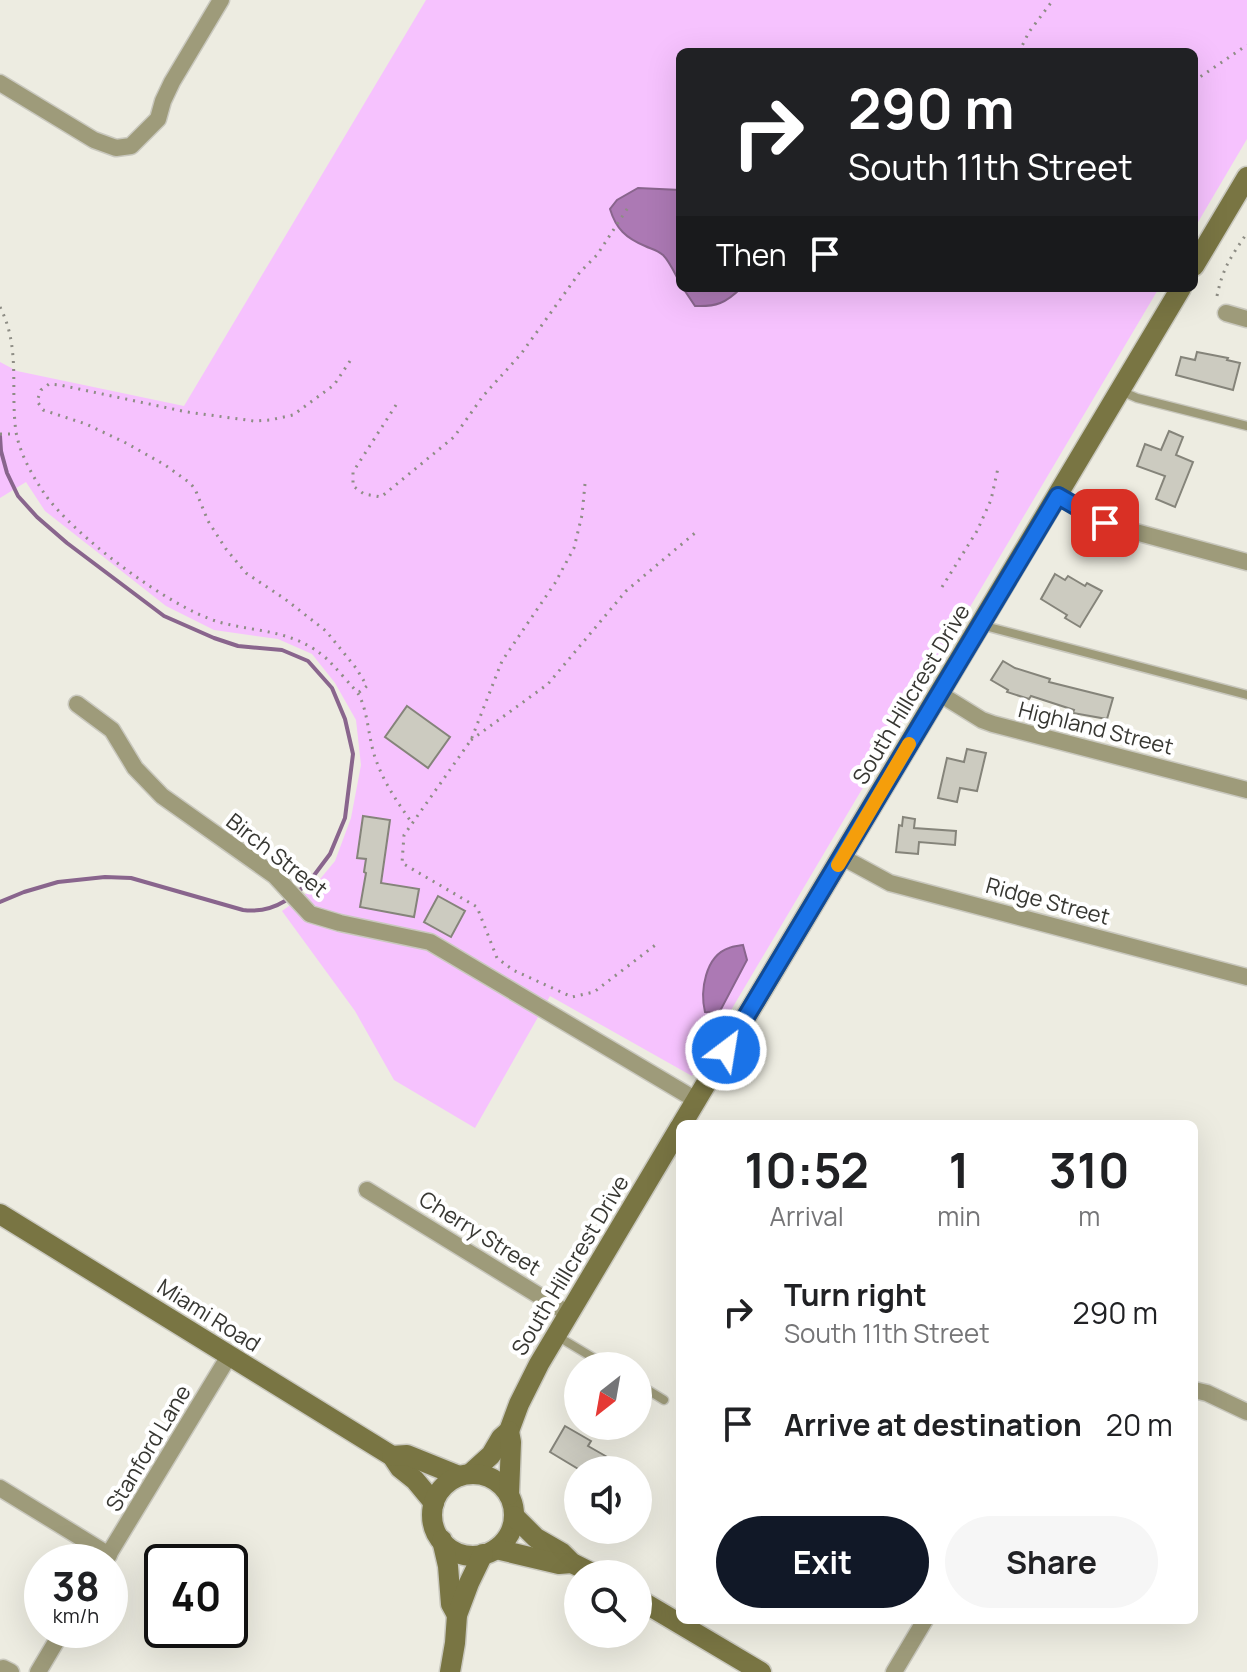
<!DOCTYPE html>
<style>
:root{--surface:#fff;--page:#f6f6f6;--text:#202124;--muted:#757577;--accent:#111827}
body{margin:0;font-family:Manrope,sans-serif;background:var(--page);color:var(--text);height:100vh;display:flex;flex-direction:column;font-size:30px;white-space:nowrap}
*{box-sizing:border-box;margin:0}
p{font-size:26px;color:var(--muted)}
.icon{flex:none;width:44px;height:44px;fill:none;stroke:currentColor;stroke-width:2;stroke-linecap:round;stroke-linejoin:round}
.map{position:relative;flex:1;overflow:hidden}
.panel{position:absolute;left:676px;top:1120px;width:522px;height:504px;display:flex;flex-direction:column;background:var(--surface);border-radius:12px;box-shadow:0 8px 32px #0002}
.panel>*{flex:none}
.hud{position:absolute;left:676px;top:48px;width:522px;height:244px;border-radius:12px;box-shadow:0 8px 32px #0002;background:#202124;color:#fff;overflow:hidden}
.needle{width:52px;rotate:211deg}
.fabs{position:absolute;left:564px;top:1352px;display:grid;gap:16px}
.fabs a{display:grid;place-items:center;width:88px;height:88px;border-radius:50%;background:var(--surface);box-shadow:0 8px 32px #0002;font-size:40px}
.speed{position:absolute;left:24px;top:1544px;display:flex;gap:16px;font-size:40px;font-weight:700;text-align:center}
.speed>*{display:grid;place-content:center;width:104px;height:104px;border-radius:50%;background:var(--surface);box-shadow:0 8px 32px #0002;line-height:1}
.speed small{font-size:20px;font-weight:400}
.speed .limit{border:4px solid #111;border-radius:12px;background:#fff;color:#111}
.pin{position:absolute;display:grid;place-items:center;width:68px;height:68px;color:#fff;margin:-34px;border-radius:16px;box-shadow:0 4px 12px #0006}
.me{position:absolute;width:88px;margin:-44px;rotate:31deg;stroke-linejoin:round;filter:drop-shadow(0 0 6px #0008)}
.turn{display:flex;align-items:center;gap:28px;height:168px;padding:0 40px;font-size:36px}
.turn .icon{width:104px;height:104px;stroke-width:2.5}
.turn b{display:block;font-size:56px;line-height:68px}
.then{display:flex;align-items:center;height:76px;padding:0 40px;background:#0003;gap:16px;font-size:30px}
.eta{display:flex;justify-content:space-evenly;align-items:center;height:136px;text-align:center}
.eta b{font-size:48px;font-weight:700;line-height:56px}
.button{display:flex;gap:16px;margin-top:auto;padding:16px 40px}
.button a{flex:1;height:92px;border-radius:48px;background:var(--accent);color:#fff;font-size:32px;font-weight:700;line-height:92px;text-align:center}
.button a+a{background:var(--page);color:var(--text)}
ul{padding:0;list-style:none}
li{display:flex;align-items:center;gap:24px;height:112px;padding:0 40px}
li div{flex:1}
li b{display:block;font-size:30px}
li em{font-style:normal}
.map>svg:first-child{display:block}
</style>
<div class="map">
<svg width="1247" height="1672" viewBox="0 0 1247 1672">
<rect width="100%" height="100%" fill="#edece1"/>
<!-- green -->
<polygon fill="#f6c2fe" points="426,0 1247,0 1247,139 1194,229 1194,52 680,52 680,288 1159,288 692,1076 550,996 475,1128 394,1080 355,1011 282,911 311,890 335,861 351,818 361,765 356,720 335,683 312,654 278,639 214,630 166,606 45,511 26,482 0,498 0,362 17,371 184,406"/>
<!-- water -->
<g fill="#ac79b4" stroke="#89658d" stroke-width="2">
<path d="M638,188l42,2v93c-5,-9 -10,-21 -17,-28 -6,-5 -12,-6 -18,-9 -19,-8 -29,-17 -35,-37l7,-9z"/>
<path d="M683,288h58c-15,15 -25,19 -46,18z"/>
<path d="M743,945l4,15 -28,53 -14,-1c-5,-21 0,-56 24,-64 4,-2 9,-2 14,-3z"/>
</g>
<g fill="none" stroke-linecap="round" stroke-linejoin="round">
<!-- stream -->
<g stroke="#89658d" stroke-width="4">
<polyline points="0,436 1,451 7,473 18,496 37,517 67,543 164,616 214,638 238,646 282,650 308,661 332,688 345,719 353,754 345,818 330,854 312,878 301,889"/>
<path d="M0,902l24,-10 34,-10 47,-5 26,1 112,32c16,2 29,-1 42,-9"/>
</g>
</g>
<!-- building -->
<g fill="#cccbc0" stroke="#85847a" stroke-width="2">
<polygon points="1197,352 1228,358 1227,360 1240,363 1233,390 1176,375 1181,357 1195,360"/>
<polygon points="1169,431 1183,437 1176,455 1193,462 1175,507 1156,499 1165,476 1137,466 1145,444 1161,450"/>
<polygon points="1055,574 1065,580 1068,576 1085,586 1087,583 1102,591 1080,627 1065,618 1067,615 1041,599"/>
<polygon points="1003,661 1015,668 1050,679 1049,682 1113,698 1107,719 1073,713 1074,710 1031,696 1029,699 1007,692 1008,690 991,680"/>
<polygon points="407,706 450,737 428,768 385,737"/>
<polygon points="967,749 986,753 977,791 960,788 957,802 938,798 947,758 964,762"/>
<polygon points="363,816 390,820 381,883 419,889 414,917 360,907 366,873 364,872 366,859 357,858"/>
<polygon points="903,817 915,819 914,828 956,831 955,845 919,842 918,854 896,852 899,825 902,826"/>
<polygon points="438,896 465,911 451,937 424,922"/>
<polygon points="565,1426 591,1441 588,1446 609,1458 602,1470 580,1470 550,1452"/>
</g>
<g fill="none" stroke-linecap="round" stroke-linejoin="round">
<!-- lane casing -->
<g stroke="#c9c8be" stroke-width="11">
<g id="lane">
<polyline points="1121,391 1137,398 1247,426"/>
<polyline points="981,625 1247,695"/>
<polyline points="557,1336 607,1366"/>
<polyline points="638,1384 664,1400"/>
</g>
</g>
<!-- street casing -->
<g stroke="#c9c8be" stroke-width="19">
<g id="street">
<polyline points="0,83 94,140 116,148 131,146 158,119 163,101 172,82 221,0"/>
<polyline points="1226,313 1247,319"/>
<polyline points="1058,496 1091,515 1117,527 1247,562"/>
<polyline points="940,694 982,720 993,724 1247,790"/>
<polyline points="77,704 112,730 135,768 162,796 275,876 310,914 340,923 430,942 696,1100"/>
<polyline points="842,857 890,883 1247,977"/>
<polyline points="367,1190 569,1314"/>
<polyline points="1194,1390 1207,1393 1247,1412"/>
<polyline points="0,1488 109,1555"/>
<polyline points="104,1562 229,1356"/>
<polyline points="3,1668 11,1672"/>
<polyline points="38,1672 63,1630"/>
<polyline points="894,1672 925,1620"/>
</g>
</g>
<!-- secondary casing -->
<g stroke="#c9c8be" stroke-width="23">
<g id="secondary">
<polyline points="1194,266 1247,177"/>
<polyline points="682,1124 1181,288"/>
<polyline points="0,1214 392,1456 400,1468 415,1480 434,1503"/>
<polyline points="392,1456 407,1455 459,1476"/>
<polyline points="470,1474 491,1455 501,1438 509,1431 519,1404 539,1364 680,1127"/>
<circle cx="473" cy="1515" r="41"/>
<polyline points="509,1495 511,1442 509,1431"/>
<polyline points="514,1516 536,1538 562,1553 572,1563 594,1574"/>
<polyline points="442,1540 448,1566 451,1604 457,1615"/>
<polyline points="496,1549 559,1564 572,1563"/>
<polyline points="638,1599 761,1672"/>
<polyline points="450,1672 455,1643 457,1615 469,1583 483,1554"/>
</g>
</g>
<!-- path -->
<g stroke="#8e8d85" stroke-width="3" stroke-dasharray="2 6" stroke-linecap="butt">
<polyline points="1019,52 1029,32 1053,0"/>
<polyline points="1194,81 1247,45"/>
<path d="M1217,296c6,-29 14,-39 30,-63"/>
<path d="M0,307c21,41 10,82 16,125 4,22 16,43 28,61 29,42 126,115 175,129 40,11 74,7 108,37 5,5 29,31 32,36 10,20 9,44 17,65 8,23 22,43 36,63"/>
<polyline points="350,361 334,385 293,415 270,420 254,421 187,412 60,385 49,384 41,390 37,401 43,410 86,424 126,443 165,465 190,483 195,489 208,521 226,549 246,573 285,599 326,631 356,668 367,686 358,693"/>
<polyline points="396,405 353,472 353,486 364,494 381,497 454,437 483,396 521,354 580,272 597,255 629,206"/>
<polyline points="0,434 16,434"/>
<polyline points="585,484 582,515 574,548 555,583 502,661 471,740 404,835 402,863 477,907 497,958 513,970 572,997 594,992 658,943"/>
<polyline points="942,587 977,531 991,500 998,468"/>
<polyline points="471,740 548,684 626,591 695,533"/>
</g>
<!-- lane -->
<use href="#lane" stroke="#9e9b7a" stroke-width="8"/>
<!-- street -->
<use href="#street" stroke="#9e9b7a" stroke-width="16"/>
<!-- secondary -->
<use href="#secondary" stroke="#797543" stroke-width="20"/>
</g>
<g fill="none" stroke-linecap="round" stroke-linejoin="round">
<!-- route casing -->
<g stroke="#114b97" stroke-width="20">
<polyline id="route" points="726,1050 1058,496 1105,523"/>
</g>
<!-- route -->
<use href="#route" stroke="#1a73e8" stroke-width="14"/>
<!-- slow -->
<polyline stroke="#f59e0b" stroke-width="14" points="838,865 909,744"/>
</g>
<g text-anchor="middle" stroke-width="8" stroke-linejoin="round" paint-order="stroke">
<!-- street labels -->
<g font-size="22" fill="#373732" stroke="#fff">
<text transform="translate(911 694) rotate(-59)" y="8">South Hillcrest Drive</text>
<text transform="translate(1096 728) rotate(14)" y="8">Highland Street</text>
<text transform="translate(277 855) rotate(38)" y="8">Birch Street</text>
<text transform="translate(1048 901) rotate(15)" y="8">Ridge Street</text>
<text transform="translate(480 1233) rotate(32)" y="8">Cherry Street</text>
<text transform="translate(570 1265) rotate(-59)" y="8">South Hillcrest Drive</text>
<text transform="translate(209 1315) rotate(32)" y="8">Miami Road</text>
<text transform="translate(148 1448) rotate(-59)" y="8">Stanford Lane</text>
</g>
</g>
</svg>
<div class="fabs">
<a><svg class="needle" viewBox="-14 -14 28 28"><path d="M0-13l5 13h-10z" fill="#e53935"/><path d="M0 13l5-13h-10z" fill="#757577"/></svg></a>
<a><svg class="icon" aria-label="sound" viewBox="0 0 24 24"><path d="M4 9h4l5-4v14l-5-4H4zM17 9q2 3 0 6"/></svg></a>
<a><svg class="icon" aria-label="search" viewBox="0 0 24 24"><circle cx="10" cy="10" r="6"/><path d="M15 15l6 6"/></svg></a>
</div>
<div class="speed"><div>38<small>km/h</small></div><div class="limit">40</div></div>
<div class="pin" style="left:1105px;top:523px;background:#d93025"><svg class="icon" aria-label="arrive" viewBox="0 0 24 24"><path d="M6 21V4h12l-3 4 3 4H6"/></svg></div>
<svg class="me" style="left:726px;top:1050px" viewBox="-20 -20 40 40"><circle r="17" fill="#1a73e8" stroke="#fff" stroke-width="3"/><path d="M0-11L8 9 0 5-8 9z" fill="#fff"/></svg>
<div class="hud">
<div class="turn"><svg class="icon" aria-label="right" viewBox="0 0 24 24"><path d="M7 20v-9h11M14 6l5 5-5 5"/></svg><div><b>290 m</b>South 11th Street</div></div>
<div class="then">Then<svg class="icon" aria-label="arrive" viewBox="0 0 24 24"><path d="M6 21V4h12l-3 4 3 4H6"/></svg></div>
</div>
<section class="panel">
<div class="eta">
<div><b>10:52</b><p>Arrival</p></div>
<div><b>1</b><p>min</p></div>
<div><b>310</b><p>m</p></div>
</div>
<ul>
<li><svg class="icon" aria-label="right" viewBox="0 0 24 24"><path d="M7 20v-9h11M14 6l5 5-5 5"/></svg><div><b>Turn right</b><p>South 11th Street</p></div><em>290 m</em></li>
<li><svg class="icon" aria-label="arrive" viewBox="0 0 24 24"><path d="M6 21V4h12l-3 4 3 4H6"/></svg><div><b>Arrive at destination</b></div><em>20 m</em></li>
</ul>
<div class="button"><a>Exit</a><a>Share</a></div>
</section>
</div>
